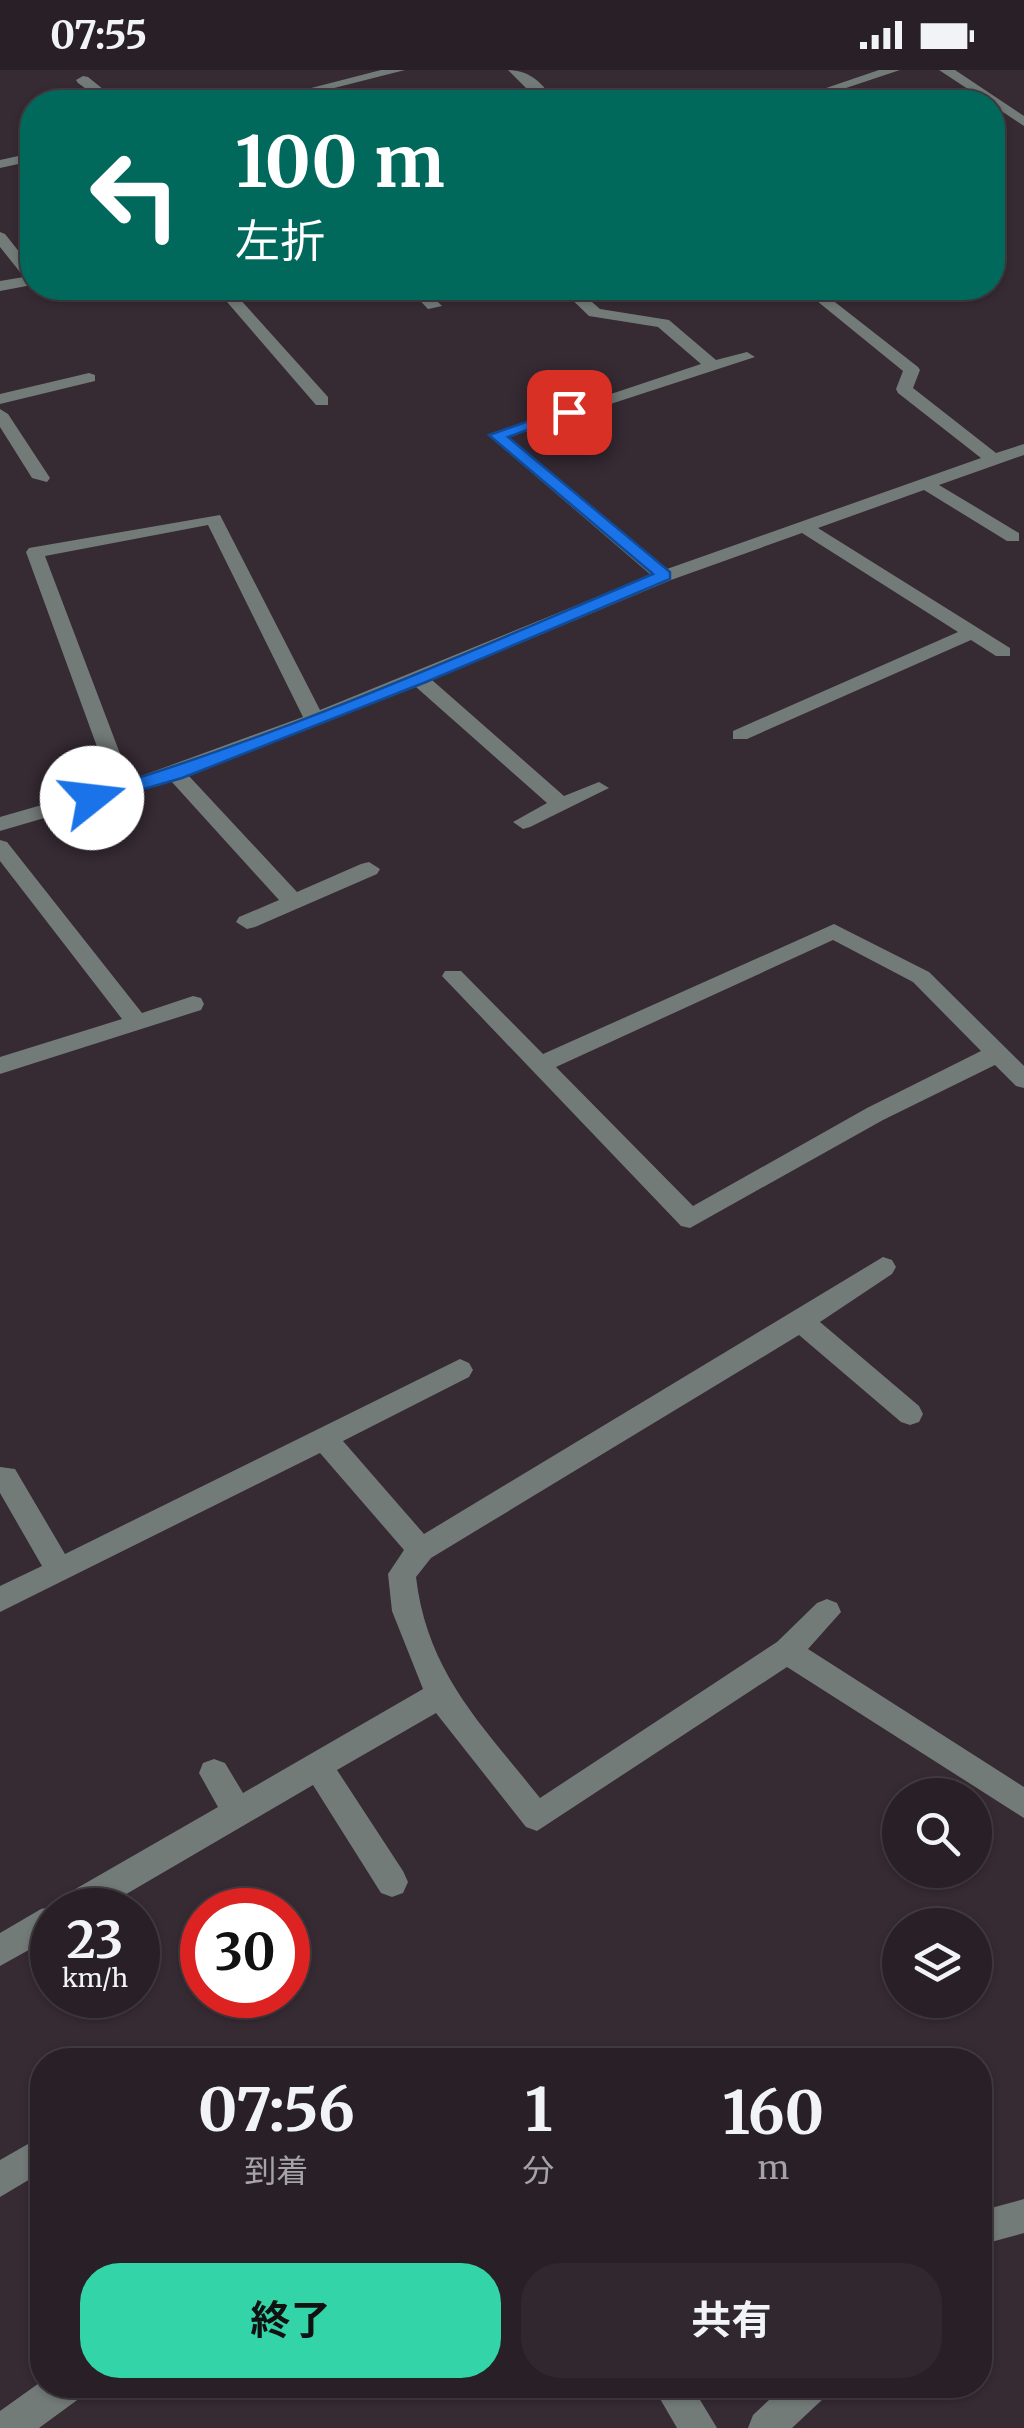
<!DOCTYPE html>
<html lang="ja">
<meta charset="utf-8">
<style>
:root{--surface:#282026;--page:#30282e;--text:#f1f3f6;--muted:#a5a3a7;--line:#443e43;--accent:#33d4a8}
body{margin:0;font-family:Merriweather,"Noto Sans JP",serif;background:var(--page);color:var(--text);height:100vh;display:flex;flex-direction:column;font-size:38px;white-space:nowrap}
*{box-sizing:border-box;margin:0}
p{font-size:32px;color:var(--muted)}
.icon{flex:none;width:55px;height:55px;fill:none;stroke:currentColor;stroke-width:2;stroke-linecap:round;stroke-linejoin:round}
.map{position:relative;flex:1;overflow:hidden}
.details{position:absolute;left:30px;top:1978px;width:962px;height:350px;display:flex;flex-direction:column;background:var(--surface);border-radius:40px;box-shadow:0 2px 8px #0004,0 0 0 2px var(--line)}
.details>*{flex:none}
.top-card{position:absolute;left:20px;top:20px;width:985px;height:210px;border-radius:40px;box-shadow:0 2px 8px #0004,0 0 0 2px var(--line);background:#00695c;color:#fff;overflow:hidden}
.fabs{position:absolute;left:882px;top:1708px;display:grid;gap:20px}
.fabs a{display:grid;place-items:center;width:110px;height:110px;border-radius:50%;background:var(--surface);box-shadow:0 2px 8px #0004,0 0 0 2px var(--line);font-size:50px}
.speed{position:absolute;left:30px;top:1818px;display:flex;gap:20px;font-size:50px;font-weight:700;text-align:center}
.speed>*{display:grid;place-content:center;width:130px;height:130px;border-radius:50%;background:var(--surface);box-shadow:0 2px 8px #0004,0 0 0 2px var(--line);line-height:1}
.speed small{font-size:25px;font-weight:400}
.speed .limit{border:15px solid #d22;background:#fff;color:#111}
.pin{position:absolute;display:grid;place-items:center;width:85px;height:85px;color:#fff;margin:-42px;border-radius:20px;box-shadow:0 5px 15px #0006}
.me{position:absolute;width:110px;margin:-55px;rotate:74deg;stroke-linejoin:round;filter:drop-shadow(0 0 8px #0008)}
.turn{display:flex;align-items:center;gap:35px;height:210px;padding:0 50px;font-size:45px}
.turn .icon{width:130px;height:130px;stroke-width:2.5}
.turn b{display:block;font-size:70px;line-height:85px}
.eta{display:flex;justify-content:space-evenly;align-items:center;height:170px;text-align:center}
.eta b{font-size:60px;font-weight:700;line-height:70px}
.action{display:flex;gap:20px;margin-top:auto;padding:20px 50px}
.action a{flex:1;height:115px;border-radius:40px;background:var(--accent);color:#111;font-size:40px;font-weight:700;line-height:115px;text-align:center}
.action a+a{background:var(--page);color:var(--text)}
.status{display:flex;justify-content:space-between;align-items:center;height:70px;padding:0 50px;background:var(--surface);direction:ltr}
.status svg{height:28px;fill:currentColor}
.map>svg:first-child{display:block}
</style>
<div class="status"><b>07:55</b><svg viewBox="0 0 49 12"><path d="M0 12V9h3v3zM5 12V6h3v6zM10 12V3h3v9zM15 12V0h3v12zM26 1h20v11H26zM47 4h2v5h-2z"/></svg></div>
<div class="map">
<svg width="1024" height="2358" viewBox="0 0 1024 2358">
<rect width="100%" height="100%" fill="#362a33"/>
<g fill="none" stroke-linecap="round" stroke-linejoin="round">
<!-- minor -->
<g fill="#737b78" fill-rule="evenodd">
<polygon points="381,0 405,0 279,32 257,32"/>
<path d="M508,0c22,0 36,14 46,32h-14z"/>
<polygon points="879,0 900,0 804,32 785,32"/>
<polygon points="939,0 955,0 1024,46 1024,56"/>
<polygon points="83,6 88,7 119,32 104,32 78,13 76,10"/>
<polygon points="32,83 32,91 0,98 0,90"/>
<polygon points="0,162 5,164 32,198 32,215 0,221 0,211 24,207 0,177"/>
<polygon points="215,218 230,218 328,327 328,335 316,335"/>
<polygon points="408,218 424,218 442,236 428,239"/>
<path d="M560,218h16l24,21 69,11 47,40 31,-8 8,5 -246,80 158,132 314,-111 -83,-65 -2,-4 7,-18 -102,-83h16l101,79 2,3 -7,18 83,65 28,-9v11l-85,30 80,48v8h-12l-83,-51 -106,38 192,120v8h-14l-25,-16 -224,99h-14v-8l225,-99 -156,-99 -131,47 -239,100 132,116 35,-14 10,6 -79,39 -7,2 -10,-7 34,-19 -131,-116 -228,88 109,117 64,-28 8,-2 11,7 -3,5 -122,53 -8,2 -11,-7 3,-5 40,-17 -108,-119 -171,50v-14l111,-32 -85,-233 3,-4 191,-33 100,195 331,-135 -163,-140 213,-71 -43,-37 -69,-11zM208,455l95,192 -173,63 -85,-224z"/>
<polygon points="89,303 95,305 95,311 0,334 0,324"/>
<polygon points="0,339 8,344 50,408 47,412 32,408 0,357"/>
<polygon points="0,770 7,772 142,943 193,926 201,928 204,934 201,940 0,1004 0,987 122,949 0,791"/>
<path d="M834,854l95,48 95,94v22l-8,-2 -21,-21 -112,55 -193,108 -9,-2 -239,-250 3,-5h16l82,83zM833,870l80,42 68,69 -114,57 -174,98 -137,-139z"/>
<path d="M883,1187l9,3 4,7 -4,7 -72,48 99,84 4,8 -4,8 -9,3 -9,-3 -102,-87 -368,223 -15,19c11,96 67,149 124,221l237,-156 40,-39 10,-4 10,4 4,9 -33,37 216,138v31l-237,-151 -250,164 -11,-4 -90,-114 -99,57 66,101 5,11 -5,11 -11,4 -11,-4 -68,-108 -214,125h-47v27l-52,29v-33l41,-24 14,-3 3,-7 160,-92 -19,-34 4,-10 11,-4 11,4 18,30 180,-104 -31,-78 -4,-37 16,-24 -84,-97 -320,159v-26l42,-20 -42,-73v-26l15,2 50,85 395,-195 9,4 4,7 -4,7 -126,64 81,93z"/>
<polygon points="42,2066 42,2102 0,2127 0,2090"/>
<polygon points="1024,2129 1024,2163 980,2175 980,2141"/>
<polygon points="42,2311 42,2315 85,2315 80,2328 39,2358 0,2358 0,2341"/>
<polygon points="652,2315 691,2315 717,2358 677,2358"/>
<polygon points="785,2315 829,2315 824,2328 792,2358 748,2358 753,2345"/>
</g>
</g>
<!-- route -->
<path fill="#1a73e8" stroke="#114b97" stroke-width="2.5" d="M563,339l13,3 -68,25 162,135v7l-244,103 -244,96 -90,26 -6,-2v-8c194,-57 380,-141 567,-220l-164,-139z"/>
</svg>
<div class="fabs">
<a><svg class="icon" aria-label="search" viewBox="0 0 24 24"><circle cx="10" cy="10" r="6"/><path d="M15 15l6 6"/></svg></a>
<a><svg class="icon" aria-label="layers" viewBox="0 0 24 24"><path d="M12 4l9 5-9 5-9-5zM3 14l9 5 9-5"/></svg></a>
</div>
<div class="speed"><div>23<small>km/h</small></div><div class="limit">30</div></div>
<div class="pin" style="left:569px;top:342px;background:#d93025"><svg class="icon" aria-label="arrive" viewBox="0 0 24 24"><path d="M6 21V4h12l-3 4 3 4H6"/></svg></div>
<svg class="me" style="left:92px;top:728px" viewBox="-20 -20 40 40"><circle r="19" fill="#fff"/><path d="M0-13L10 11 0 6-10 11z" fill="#1a73e8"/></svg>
<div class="top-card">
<div class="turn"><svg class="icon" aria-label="left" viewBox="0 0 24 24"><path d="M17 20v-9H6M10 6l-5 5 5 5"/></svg><div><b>100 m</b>左折</div></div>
</div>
<section class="details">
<div class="eta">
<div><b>07:56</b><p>到着</p></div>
<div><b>1</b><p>分</p></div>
<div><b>160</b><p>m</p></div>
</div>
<div class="action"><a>終了</a><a>共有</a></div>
</section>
</div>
